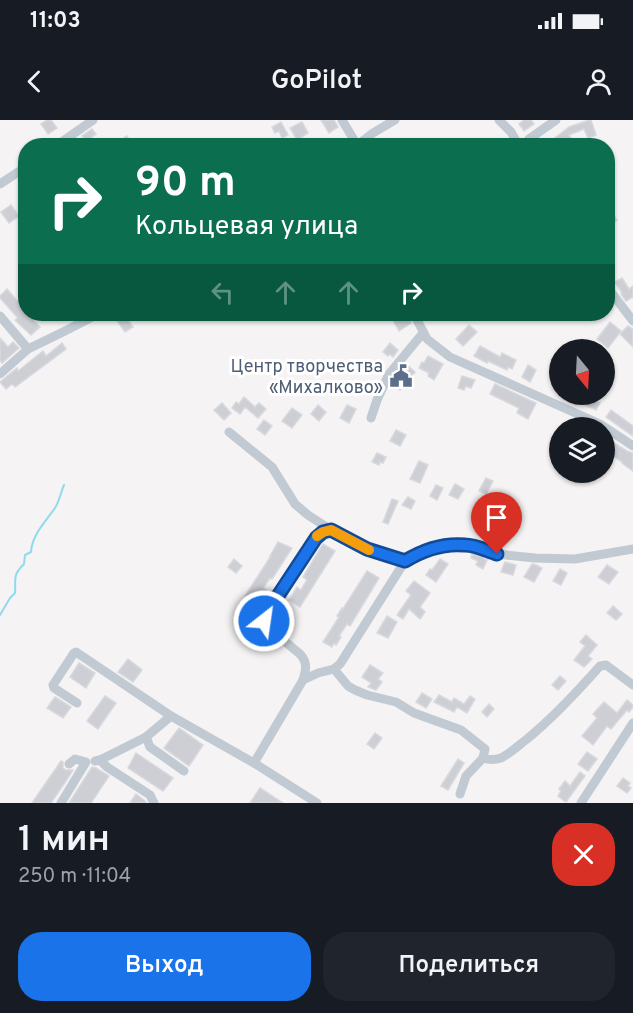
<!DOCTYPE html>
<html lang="ru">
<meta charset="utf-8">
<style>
:root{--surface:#171b24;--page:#20242c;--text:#f1f3f6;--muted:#9ea1a6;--accent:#1a73e8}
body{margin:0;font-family:Overpass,sans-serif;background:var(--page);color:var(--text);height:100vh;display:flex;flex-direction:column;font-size:22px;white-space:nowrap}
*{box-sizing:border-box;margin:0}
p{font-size:20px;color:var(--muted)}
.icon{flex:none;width:33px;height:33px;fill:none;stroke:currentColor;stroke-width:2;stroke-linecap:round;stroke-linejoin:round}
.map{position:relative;height:683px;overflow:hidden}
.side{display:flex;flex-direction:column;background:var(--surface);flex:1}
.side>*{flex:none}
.banner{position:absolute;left:18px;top:18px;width:597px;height:183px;border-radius:24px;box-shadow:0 2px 4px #0004;background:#0b6e4f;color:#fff;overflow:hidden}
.needle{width:39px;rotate:162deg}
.buttons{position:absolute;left:549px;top:219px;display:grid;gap:12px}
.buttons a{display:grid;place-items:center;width:66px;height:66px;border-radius:50%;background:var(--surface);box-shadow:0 2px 4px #0004;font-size:30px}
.pin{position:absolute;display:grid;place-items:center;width:51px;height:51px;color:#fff;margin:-62px -26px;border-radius:50% 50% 50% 0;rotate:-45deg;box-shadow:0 0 6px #0007}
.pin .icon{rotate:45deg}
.me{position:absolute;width:66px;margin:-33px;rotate:30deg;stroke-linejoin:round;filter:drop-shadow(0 0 4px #0008)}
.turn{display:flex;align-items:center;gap:21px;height:126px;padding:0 18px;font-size:27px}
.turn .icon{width:78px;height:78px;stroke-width:2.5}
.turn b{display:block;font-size:42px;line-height:51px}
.lanes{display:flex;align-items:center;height:57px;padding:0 18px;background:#0003;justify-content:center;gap:30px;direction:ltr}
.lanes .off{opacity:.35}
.round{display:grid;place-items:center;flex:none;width:63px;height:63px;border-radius:24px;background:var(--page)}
.summary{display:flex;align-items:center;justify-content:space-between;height:102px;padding:0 18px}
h1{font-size:36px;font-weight:600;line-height:45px}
.cta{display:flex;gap:12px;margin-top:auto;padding:12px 18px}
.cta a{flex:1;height:69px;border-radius:24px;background:var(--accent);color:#fff;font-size:24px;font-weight:600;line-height:69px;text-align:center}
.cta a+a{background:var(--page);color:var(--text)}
.status{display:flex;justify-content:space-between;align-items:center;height:42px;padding:0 30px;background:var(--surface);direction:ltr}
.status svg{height:16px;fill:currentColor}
header{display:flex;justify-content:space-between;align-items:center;height:78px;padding:0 18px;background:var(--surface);font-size:27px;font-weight:600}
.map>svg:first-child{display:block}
</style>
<div class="status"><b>11:03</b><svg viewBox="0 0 49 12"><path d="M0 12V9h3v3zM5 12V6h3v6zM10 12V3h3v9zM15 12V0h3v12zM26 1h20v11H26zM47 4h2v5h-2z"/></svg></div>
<header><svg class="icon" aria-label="back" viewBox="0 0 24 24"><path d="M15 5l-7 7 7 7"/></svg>GoPilot<svg class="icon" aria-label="person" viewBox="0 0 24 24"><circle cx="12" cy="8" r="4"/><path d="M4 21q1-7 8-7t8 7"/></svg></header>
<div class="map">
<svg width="633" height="683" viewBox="0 0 633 683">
<rect width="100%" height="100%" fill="#f5f3f3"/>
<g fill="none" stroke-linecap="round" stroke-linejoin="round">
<!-- stream -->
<path stroke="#90daee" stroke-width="2" d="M0,495l10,-17 5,-5c1,-15 -3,-17 9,-29l1,-9 6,-3c1,-17 14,-30 24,-44 4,-6 6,-16 9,-23"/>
</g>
<!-- building -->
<g fill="#cdcfd5" stroke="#d7d9de" stroke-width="1.5">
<polygon points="47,0 51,0 57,8 48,14 41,4"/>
<polygon points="321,0 334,0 338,7 329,13"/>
<polygon points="524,0 531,0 534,4 524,11 519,4"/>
<polygon points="589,0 591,0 596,15 588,18 584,9 569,15 573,21 565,26 545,26 569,7"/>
<polygon points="281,2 288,15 282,18 279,11 275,13 272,7"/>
<polygon points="302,2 308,13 297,20 290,8"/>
<polygon points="92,9 96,14 86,21 82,16"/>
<polygon points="127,16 132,26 112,26"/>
<polygon points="11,85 19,96 9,103 1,92"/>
<polygon points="608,86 617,100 608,107"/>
<polygon points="622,158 629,169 633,166 633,177 626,181 621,174 622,173 615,162"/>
<polygon points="7,169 20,184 19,185 26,191 26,194 28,194 40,207 31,215 15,200 18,198 0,178 0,176"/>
<polygon points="124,194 133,207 125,212 116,199"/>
<polygon points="393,194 407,194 411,203 399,211 390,195"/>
<polygon points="610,202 621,211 608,228 597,219"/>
<polygon points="469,205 477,212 463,226 456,219"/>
<polygon points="628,206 633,209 633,227 620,214"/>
<polygon points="0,218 8,227 13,222 19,228 2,243 0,240"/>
<polygon points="62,223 66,229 15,267 12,264 6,269 0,262 17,248 18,251 43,231 46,236"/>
<polygon points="390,223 398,230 393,237 390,234 388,236 383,232"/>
<polygon points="480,226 500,237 502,233 516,240 512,249 508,247 507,250 488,241 487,243 474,236"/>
<polygon points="428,236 443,244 434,260 428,256 429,253 419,248 422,242 424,243"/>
<polygon points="406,244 415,252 400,270 392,264 395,258"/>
<polygon points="528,245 536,250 530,262 522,257"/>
<polygon points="462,256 475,260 471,268 466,266 464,270 458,268"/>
<polygon points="495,264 536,283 528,299 517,293 519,288 490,274"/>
<polygon points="582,274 601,274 597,282 600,283 596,290 579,282"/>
<polygon points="244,277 255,287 259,283 266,289 258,298 245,287 240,294 232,288 236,282 239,284"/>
<polygon points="222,283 231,293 224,300 214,290"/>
<polygon points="318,285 326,292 319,301 311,294"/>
<polygon points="347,285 356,289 349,303 340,298"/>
<polygon points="292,288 302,295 292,308 282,301"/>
<polygon points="611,290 633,306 633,316 606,297"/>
<polygon points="264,300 272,306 265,315 257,309"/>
<polygon points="396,310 406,315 400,326 390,321"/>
<polygon points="604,317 627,331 633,333 633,351 622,343 622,342 604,330"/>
<polygon points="377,333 386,337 383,343 380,342 379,345 372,342"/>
<polygon points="419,341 428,345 420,363 410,359"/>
<polygon points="486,358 493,361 486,374 479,371"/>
<polygon points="455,364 464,369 458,379 449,375"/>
<polygon points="436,365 443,368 437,380 430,376"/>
<polygon points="408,377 415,381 411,389 402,385"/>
<polygon points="503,378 510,382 502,395 495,390"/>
<polygon points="392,379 398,381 388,404 383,402"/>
<polygon points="278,422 292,428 272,459 270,458 263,468 266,470 257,484 245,476 271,436 270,436"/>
<polygon points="323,424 335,431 300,487 289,480 297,467 301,470 307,460 303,457"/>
<polygon points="472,434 484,437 484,439 487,440 483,449 476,445 478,441 471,438"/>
<polygon points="234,439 242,446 236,453 228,447"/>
<polygon points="440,439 448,444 436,462 426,455 430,449 432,450"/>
<polygon points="505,442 516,445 513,455 501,452"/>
<polygon points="532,444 536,445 542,448 534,462 524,457"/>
<polygon points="607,445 618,452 609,464 598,457"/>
<polygon points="560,449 567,453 561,465 553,461"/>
<polygon points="367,451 379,458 350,506 347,504 339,516 341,517 336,525 334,523 332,527 323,522 339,497 337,496 342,488 343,489"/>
<polygon points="414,461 430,473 420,487 425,492 420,499 409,489 403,499 397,495 411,475 406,471"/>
<polygon points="613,486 622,494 616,500 607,493"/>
<polygon points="282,490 294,498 285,511 274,504"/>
<polygon points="387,496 397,502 388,518 377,513"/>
<polygon points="586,515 597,525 588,536 592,539 584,547 574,540 585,526 580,522"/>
<polygon points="128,539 142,550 133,562 118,552"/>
<polygon points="79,543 95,553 86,568 70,557"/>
<polygon points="370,545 383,553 378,559 382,562 376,570 368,567 371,563 362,557"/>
<polygon points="560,556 566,561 558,570 552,565"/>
<polygon points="422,573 432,579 426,588 416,582"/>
<polygon points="439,575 452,582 454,578 464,584 470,576 475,579 467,593 457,587 454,592 434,582"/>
<polygon points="105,576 116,583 98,609 87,601"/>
<polygon points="55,577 71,587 63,598 47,588"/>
<polygon points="627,580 633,585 633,587 629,592 627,590 611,609 607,606 593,625 582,616 597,598 593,594 604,582 617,593"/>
<polygon points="489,584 494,589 487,597 482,592"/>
<polygon points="179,608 203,625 189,646 164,628"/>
<polygon points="375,613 382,618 374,629 367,624"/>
<polygon points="587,632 597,639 588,651 578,644"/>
<polygon points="136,633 173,658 163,671 128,648"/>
<polygon points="458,639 464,643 448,670 441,666"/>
<polygon points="61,641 63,642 63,648 66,650 73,650 66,661 51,683 32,683"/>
<polygon points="92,647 96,648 109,656 91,683 69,683"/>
<polygon points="580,652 585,656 566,682 558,676 561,671 559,669 565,661 570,666"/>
<polygon points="623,658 630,663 628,666 631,668 627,673 617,666"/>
<polygon points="260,668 283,683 250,683"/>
<polygon points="136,674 145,681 146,683 130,683"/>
</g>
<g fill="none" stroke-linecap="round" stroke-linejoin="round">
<!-- minor -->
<g stroke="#c1cad2" stroke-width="9">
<polyline points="342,0 357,25"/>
<polyline points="499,0 511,12 519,26"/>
<polyline points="56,26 93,0"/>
<polyline points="356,26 373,13 395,0"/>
<polyline points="524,26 529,19 556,0"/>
<polyline points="0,64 26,47"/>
<polyline points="608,168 633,201"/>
<polyline points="414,194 427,219 450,237 600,304 633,326"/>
<polyline points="0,196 28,229"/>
<polyline points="0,254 28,229 63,212 98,194"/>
<polyline points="371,298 377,280 389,254 423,213"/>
<polyline points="229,312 272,347 295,384 308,395 331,410 367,429 405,441"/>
<polyline points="261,521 271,525 284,521"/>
<path d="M334,549l14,17 7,4 12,5 29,7 18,11 47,17 24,19 -2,9c6,2 12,2 18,0 10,-5 18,-13 26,-19 27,-22 50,-47 73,-73l6,-1 27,20"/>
<path d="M303,560c3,-10 5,-17 -3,-26l-34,-28 -2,-8 52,-80 7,-6 8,-2"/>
<polyline points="77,583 54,568 53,565 74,533 76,532 171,596 254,643 317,683"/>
<polyline points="171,596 146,617 150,627 184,651"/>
<polyline points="100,640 107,647 150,675 154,683"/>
<polyline points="95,641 100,640 146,617"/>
<polyline points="254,643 303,560 318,553 334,549 340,544 405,441 413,436 432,429 465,425 497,434 535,438 575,439 633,429"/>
<polyline points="460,674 466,656 483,638"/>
<polyline points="61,683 86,642 75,639 69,644"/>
<polyline points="581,683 633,603"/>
</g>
</g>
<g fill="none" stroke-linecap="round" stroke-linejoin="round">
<!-- route casing -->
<g stroke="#114b97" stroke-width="15">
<path id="route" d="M264,501v-4l52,-79 7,-6 8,-2 36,19 38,12c18,-11 39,-18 60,-16 11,0 22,6 32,9"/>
</g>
<!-- route -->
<use href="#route" stroke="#1a73e8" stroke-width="10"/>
<!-- slow -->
<polyline stroke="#f59e0b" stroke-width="10" points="317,416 323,412 331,410 369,430"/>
</g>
<!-- icons -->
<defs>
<g id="civic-bare" transform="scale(1.8)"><path d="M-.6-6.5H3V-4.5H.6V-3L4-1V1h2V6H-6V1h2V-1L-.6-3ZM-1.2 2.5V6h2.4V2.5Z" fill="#5c6f8a" stroke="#fff" stroke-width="2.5" paint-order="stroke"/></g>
</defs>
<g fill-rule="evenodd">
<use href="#civic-bare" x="401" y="256"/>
</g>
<g text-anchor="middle" stroke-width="6" stroke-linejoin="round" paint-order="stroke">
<!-- service labels -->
<g font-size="18" fill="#4e5e75" stroke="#fff" text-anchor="end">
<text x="383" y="252">Центр творчества<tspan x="383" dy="21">«Михалково»</tspan></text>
</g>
</g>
</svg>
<div class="buttons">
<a><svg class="needle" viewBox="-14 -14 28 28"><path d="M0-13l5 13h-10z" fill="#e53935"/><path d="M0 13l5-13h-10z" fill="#9ea1a6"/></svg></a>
<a><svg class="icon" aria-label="layers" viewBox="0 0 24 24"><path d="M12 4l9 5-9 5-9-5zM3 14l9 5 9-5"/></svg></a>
</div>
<div class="pin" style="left:497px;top:434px;background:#d93025"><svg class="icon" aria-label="arrive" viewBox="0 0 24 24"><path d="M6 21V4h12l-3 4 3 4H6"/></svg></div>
<svg class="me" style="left:264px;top:501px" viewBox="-20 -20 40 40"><circle r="17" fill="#1a73e8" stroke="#fff" stroke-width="3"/><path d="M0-11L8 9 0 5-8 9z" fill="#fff"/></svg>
<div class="banner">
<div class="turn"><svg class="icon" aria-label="right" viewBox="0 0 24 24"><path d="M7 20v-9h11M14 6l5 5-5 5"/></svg><div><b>90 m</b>Кольцевая улица</div></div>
<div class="lanes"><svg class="icon off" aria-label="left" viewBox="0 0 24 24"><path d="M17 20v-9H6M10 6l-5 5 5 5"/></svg><svg class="icon off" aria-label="ahead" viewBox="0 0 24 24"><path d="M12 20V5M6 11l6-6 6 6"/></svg><svg class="icon off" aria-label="ahead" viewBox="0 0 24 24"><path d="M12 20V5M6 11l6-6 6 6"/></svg><svg class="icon" aria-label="right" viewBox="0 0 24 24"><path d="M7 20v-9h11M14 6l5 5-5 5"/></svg></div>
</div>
</div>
<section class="side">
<div class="summary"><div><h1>1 мин</h1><p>250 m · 11:04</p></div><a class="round" style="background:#d93025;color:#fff"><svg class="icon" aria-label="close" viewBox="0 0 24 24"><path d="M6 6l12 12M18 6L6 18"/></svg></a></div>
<div class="cta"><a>Выход</a><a>Поделиться</a></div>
</section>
